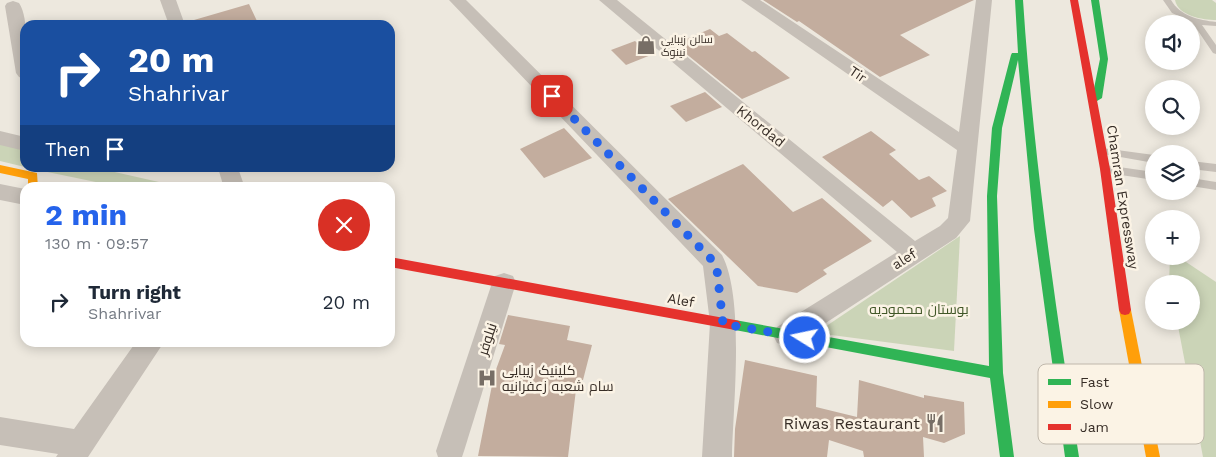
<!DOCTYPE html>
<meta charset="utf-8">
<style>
:root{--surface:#fff;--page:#f6f6f7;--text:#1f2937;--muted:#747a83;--accent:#2563eb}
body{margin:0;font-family:"Work Sans",Cairo,sans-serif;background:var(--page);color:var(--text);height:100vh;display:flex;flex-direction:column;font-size:19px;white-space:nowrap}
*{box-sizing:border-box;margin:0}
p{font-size:16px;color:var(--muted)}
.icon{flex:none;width:28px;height:28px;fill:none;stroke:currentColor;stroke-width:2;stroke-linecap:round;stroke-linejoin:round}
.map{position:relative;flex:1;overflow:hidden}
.sheet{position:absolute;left:20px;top:182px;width:375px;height:165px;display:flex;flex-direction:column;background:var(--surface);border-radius:15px;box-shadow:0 2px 12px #0003}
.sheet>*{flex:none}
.top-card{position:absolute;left:20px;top:20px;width:375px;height:152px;border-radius:15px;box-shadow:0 2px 12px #0003;background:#1a4fa0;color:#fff;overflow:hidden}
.tools{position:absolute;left:1145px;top:15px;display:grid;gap:10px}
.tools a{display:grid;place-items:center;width:55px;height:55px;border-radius:50%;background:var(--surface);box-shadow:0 2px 12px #0003;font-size:25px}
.pin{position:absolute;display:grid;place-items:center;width:42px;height:42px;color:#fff;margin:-21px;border-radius:10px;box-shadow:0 2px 8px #0006}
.me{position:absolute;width:55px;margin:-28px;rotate:280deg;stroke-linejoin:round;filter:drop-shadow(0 0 4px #0008)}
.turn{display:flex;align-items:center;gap:18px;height:105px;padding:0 25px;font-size:22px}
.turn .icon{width:65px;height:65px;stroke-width:2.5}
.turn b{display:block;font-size:35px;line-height:42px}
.then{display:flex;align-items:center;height:48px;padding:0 25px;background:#0003;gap:10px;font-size:19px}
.round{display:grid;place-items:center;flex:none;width:52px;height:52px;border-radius:26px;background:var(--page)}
.overview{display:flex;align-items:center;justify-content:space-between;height:85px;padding:0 25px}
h1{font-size:30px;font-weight:700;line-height:38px;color:var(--accent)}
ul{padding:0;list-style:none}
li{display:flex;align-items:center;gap:15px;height:70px;padding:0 25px}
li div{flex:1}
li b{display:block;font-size:19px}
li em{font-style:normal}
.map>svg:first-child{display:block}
</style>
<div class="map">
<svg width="1216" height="457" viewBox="0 0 1216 457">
<rect width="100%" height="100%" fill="#ede8de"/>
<!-- green -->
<g fill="#cbd4b7">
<path d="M1175,0h37l4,3v17c-13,0 -38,-4 -41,-20z"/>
<polygon points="0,144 25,150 25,167 0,161"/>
<polygon points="28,168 97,168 181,187 120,187"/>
<polygon points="960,236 954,351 816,333"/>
<polygon points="1170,256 1177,256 1216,282 1216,457 1203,457 1177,321 1191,321 1191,284 1169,284"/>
</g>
<!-- building -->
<g fill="#c3ad9e">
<polygon points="763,0 974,0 900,35 930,55 880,77 799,21 797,22"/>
<polygon points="249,4 257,21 245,25 195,25 194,20"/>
<polygon points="710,29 719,36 727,33 752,52 755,51 790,78 742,99 674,44"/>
<polygon points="635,41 651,55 626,65 611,50"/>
<polygon points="705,92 722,107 686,122 670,106"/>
<polygon points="564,128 592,158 544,178 520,149"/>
<polygon points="871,131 896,150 889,154 919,180 929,176 947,191 932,198 936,206 911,218 892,200 883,207 822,157"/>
<polygon points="743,164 793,212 822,198 872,241 823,270 827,274 797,293 758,286 668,199"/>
<polygon points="508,315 570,326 567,340 592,345 583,380 577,381 568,457 478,456 494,375 505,345 499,344"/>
<polygon points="745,360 817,376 816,407 857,417 859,380 924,398 924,395 964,402 965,434 944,443 923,437 924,457 864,457 863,451 829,440 827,457 734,457 735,429"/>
</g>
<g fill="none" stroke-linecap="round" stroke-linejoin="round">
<!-- lane -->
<g fill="#c6bfb7" fill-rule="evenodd">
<path d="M1163,0h8c9,16 28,20 45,22v4l-14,-1 14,20v9l-3,-1 -21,-31 -20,-9z"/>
<polygon points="1102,148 1154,155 1154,163 1098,153 1097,151 1098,149"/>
<polygon points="1191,161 1216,164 1216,172 1191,169"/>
<polygon points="1105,165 1154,172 1154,180 1101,172 1100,169"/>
<polygon points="1191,178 1216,182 1216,190 1191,186"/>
</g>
<!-- street -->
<g fill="#c6bfb7" fill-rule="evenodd">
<polygon points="160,0 176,0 185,25 169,25"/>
<path d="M449,0h17l256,255c23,44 11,151 10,202h-30l8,-134 -7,-57z"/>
<polygon points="599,0 617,0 915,241 940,226 948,218 957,150 741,0 760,0 959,132 976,0 992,0 970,221 956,238 795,343 786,346 777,343 773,335 777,327 897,252"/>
<path d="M13,1l6,2c11,16 6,56 6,76l-6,-2 -3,-4 -11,-67 2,-3z"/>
<polygon points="0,131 25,137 25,151 0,145"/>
<polygon points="218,168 238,168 245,188 224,188"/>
<polygon points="0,184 25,189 25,205 0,200"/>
<polygon points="504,273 513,276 516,283 464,451 462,457 438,457 436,451 492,283 495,276"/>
<polygon points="136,342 164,342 88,457 56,457 58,454 0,445 0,417 74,429"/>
</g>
<!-- fast -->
<g fill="#30b455" fill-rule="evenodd">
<path d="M1015,0h8c10,154 32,305 56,457h-14l-31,-228 -16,-169 -16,68 -5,68 6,177 11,84h-14l-10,-79 -255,-48 -4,-1 -2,-4 2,-4 4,-1 254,46 -2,-170 5,-68 19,-73 1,-2h6z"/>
<polygon points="1091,0 1099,0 1108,59 1102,98 1097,101 1092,98 1100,59"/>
</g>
<!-- slow -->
<g fill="#ff9f0a" fill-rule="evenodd">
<polygon points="0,165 37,173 38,188 28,188 28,179 0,173"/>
<polygon points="1125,305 1129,306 1131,310 1160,457 1146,457 1119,310 1121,306"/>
</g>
<!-- jam -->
<g fill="#e5322d" fill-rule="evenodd">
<polygon points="1070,0 1078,0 1110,169 1131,310 1129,314 1125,315 1121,314 1119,310 1100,169"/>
<polygon points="390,257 735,320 739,321 741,325 739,329 735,330 390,267"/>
</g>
</g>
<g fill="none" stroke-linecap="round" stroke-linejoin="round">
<!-- route -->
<polyline stroke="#2563eb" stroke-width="9" stroke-dasharray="0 16.2" points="552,96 714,262 717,270 723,324 805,338"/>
</g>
<!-- icons -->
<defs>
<g id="shop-bare" transform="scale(1.5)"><path d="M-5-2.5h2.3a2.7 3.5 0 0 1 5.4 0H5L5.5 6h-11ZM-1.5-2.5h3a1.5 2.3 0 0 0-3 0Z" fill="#776e66" stroke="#fbf3e5" stroke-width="2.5" paint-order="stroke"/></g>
<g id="hospital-bare" transform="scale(1.5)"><path d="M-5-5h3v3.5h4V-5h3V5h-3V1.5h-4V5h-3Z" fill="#776e66" stroke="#fbf3e5" stroke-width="2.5" paint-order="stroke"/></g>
<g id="restaurant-bare" transform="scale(1.5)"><path d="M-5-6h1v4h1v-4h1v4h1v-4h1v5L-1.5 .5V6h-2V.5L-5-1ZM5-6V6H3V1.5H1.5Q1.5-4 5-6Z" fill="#776e66" stroke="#fbf3e5" stroke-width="2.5" paint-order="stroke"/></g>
</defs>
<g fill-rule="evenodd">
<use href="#shop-bare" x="646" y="45"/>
<use href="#hospital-bare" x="487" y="378"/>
<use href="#restaurant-bare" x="935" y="423"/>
</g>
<g text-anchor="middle" stroke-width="5" stroke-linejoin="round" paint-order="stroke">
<!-- far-poi labels -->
<g font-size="11" fill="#372d26" stroke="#fbf3e5" text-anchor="start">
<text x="661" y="43">سالن زیبایی<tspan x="661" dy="13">نینوک</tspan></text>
</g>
<!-- street labels -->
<g font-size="14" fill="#372d26" stroke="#fbf3e5">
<text transform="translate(858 74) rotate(34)" y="5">Tir</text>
<text transform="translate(761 126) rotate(39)" y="5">Khordad</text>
<text transform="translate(1123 197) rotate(81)" y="5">Chamran Expressway</text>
<text transform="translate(904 259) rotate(-32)" y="5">alef</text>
<text transform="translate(681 300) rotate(10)" y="5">Alef</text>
<text transform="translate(487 339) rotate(-72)" y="5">نیلوفر</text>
</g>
<!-- park labels -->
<g font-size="14" fill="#415727" stroke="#fbf3e5">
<text x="919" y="314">بوستان محمودیه</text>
</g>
<!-- poi labels -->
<g font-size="14" fill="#372d26" stroke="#fbf3e5" text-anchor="start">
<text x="502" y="375">کلینیک زیبایی<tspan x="502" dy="16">سام شعبه زعفرانیه</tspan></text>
</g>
<!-- near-poi labels -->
<g font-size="16" fill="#372d26" stroke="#fbf3e5" text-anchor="end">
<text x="920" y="429">Riwas Restaurant</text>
</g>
</g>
<!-- legend -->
<rect x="1038" y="364" width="166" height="80" rx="8" fill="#fbf3e5" stroke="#c0b8ac" stroke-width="1"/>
<rect x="1048" y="379" width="23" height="6" fill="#30b455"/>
<rect x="1048" y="401" width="23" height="7" fill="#ff9f0a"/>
<rect x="1048" y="424" width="23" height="6" fill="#e5322d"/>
<g font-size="14" fill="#372d26">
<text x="1080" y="387">Fast</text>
<text x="1080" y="409">Slow</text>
<text x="1080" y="432">Jam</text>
</g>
</svg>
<div class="tools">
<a><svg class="icon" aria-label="sound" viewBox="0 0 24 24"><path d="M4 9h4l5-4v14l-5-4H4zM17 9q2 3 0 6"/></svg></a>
<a><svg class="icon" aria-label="search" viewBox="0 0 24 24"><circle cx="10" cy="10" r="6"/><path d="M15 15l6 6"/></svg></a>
<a><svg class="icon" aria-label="layers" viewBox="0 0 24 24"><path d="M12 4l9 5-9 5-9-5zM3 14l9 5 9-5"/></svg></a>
<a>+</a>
<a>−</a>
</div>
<div class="pin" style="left:552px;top:96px;background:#d93025"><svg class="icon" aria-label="arrive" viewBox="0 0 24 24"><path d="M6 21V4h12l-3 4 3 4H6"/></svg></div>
<svg class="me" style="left:805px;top:338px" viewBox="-20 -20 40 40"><circle r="17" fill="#2563eb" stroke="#fff" stroke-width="3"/><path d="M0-11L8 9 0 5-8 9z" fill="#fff"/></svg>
<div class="top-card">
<div class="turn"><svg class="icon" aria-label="right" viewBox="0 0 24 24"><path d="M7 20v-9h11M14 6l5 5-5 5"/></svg><div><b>20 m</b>Shahrivar</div></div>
<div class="then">Then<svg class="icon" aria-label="arrive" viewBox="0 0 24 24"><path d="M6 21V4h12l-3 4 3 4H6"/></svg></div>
</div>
<section class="sheet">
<div class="overview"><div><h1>2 min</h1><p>130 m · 09:57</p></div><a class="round" style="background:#d93025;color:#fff"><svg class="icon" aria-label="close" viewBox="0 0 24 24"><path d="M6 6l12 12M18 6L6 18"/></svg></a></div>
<ul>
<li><svg class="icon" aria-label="right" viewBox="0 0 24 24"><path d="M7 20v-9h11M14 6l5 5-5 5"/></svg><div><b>Turn right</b><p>Shahrivar</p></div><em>20 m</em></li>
</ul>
</section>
</div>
